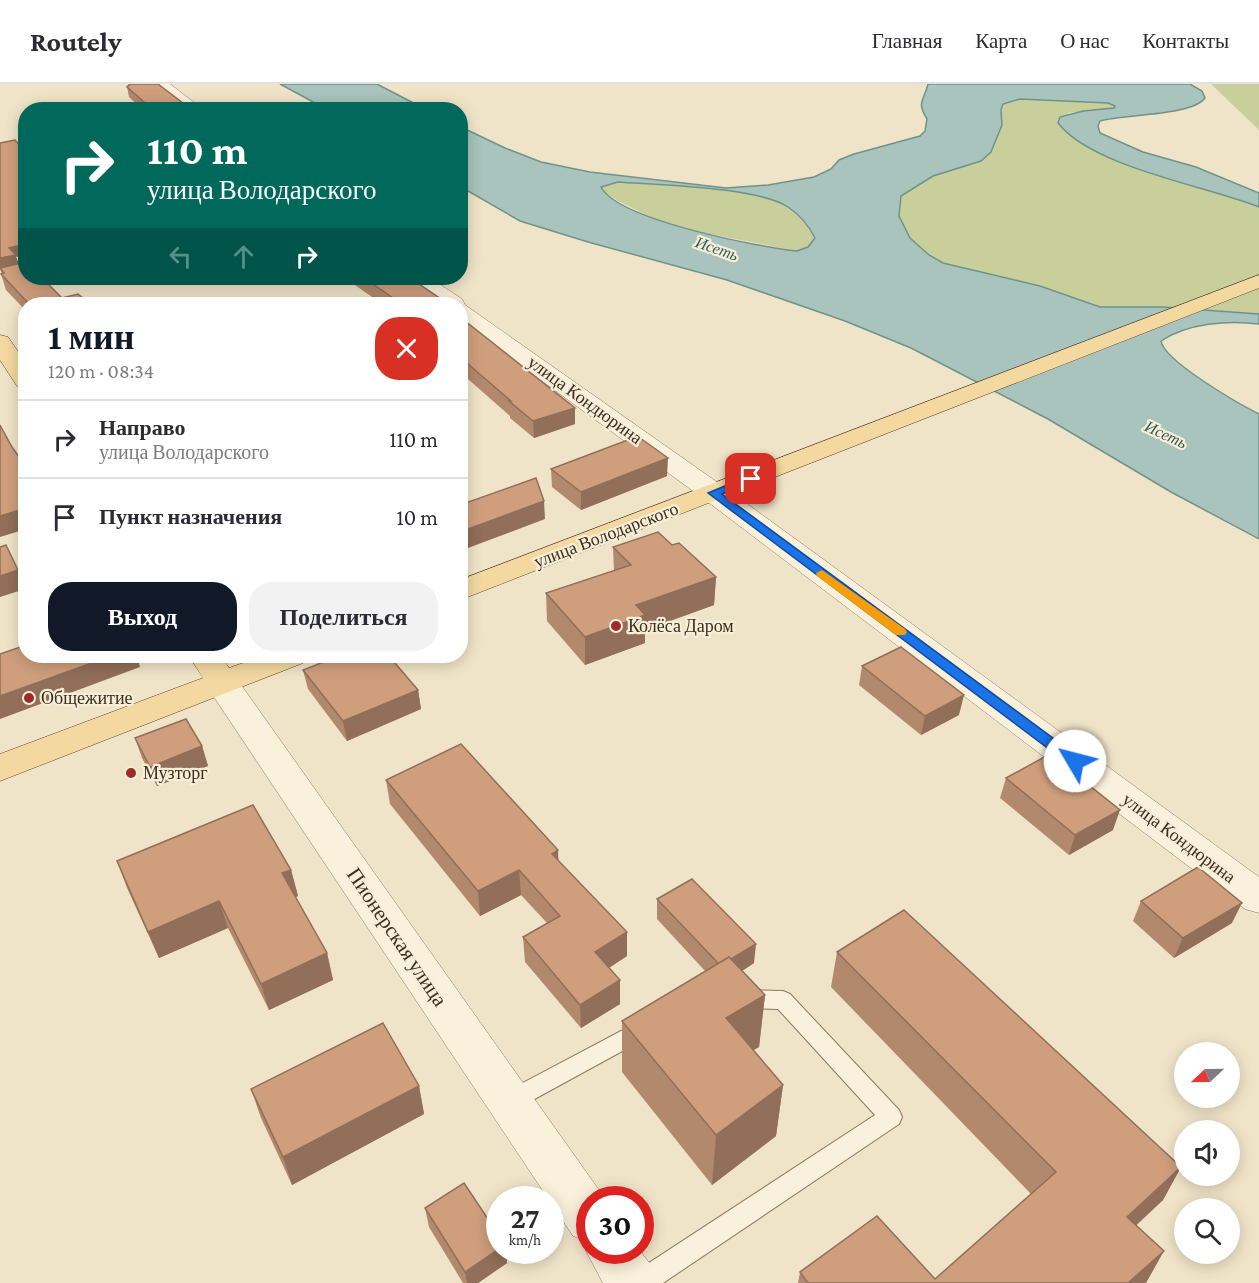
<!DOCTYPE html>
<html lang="ru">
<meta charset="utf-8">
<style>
:root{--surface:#fff;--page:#f2f2f3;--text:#2b2b33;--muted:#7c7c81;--line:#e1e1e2;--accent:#111827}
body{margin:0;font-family:"Crimson Pro",serif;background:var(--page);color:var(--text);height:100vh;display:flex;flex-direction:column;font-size:22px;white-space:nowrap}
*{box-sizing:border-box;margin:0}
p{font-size:20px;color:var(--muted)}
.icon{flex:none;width:33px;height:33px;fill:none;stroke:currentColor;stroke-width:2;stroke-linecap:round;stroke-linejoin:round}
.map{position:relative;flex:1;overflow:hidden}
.drawer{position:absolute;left:18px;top:213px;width:450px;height:366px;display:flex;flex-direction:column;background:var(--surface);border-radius:24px;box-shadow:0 3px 15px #0003}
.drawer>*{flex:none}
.hud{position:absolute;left:18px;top:18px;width:450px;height:183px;border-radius:24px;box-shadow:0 3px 15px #0003;background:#00695c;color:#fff;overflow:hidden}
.needle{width:39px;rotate:248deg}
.controls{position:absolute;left:1174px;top:958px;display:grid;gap:12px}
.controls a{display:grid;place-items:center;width:66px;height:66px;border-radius:50%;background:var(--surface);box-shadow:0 3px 15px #0003;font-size:30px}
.speed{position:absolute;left:486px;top:1102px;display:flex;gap:12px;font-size:30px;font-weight:700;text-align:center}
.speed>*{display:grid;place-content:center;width:78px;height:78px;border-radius:50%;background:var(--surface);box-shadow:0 3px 15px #0003;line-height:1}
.speed small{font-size:15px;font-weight:400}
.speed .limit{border:9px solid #d22;background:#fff;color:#111}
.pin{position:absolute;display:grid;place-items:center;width:51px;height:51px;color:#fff;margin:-26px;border-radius:12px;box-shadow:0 3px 9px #0006}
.me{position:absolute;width:66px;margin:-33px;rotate:307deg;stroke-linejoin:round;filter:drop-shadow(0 0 4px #0008)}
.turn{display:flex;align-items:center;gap:21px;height:126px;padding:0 30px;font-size:27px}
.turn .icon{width:78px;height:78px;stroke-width:2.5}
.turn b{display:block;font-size:42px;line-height:51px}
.lanes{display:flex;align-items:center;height:57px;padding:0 30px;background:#0003;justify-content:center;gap:30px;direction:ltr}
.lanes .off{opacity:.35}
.round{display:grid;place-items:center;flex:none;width:63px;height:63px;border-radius:24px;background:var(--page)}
.head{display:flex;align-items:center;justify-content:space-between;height:102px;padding:0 30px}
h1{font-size:36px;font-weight:700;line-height:45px;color:var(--accent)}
.button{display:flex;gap:12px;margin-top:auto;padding:12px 30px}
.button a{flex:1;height:69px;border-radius:24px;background:var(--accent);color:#fff;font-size:24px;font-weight:700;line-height:69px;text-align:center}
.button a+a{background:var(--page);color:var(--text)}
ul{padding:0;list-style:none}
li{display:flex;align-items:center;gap:18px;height:78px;padding:0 30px;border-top:2px solid var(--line)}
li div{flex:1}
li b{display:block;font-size:22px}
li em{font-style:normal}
header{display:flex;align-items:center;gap:36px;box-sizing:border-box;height:84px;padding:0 30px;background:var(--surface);border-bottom:2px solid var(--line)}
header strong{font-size:28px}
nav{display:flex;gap:33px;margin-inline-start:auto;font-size:21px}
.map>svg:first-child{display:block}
</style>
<header>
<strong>Routely</strong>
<nav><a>Главная</a><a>Карта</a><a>О нас</a><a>Контакты</a></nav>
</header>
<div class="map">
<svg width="1259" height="1199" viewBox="0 0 1259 1199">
<rect width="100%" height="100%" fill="#f0e4c8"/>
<!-- green -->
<g fill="#c9cf9b">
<polygon points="1211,0 1259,0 1259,47 1257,44"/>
<polygon points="1020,15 1108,19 1115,22 1114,24 1068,29 1108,72 1140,85 1230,112 1259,123 1259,230 1162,223 1100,223 1040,202 943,179 929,171 910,154 899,132 900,112 933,92 981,77 995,59 1003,20"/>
<path d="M618,98c39,2 140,5 170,25 12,8 21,19 27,32l-7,8 -11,4 -118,-23 -22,-8 -37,-18 -17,-10 -2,-5z"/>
</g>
<!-- water -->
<g fill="#a9c4bc" stroke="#6f938a" stroke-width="1.5" fill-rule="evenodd">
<polygon points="280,0 377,0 425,25 326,25"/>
<path d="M928,0h262l12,7 3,7c-13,18 -82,16 -105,23l-2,5 2,7 43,19 53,15 63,26v14c-53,-21 -167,-40 -201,-84l2,-6 23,-6 31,-3 1,-2 -7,-3 -88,-4 -17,5 -2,6 1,15 -11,27 -10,9 -48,15 -32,20 -2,20 11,22 19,17 14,8 97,23 60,21h62l97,7v10c-31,-4 -71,-1 -98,17 3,20 78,63 98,73v125l-88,-47 -123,-73 -137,-71 -66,-27 -118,-41 -139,-38 -68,-21 -59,-34v-60l44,21 36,14 49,10 136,16 42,-3 46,-8 17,-8 8,-9 15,-6 66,-18 5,-5 2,-12c-11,-17 -3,-18 1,-35zM618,98c40,3 140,5 170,25 12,8 21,19 27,31l-7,9 -11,4c-38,-4 -179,-31 -196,-64z"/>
</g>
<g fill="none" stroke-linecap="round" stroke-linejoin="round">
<!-- service casing -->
<g stroke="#8d765c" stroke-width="2">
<g id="service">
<polygon points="744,906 783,907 790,910 899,1026 902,1033 899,1040 663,1199 628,1199 632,1190 875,1031 778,925 744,924 737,921 733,915 737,909"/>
<polygon points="640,937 648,939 651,946 648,953 518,1024 510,1027 502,1024 499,1017 502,1010"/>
</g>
</g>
<!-- minor casing -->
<g stroke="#8d765c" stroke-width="1">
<g id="minor">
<polygon points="152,0 170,0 204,26 185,26"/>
<polygon points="407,194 430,194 462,215 465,221 724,403 1259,793 1259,829 1245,825 704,415 460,237 460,220 440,220 410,198"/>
<polygon points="222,588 234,591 606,1116 590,1116 590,1158 573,1152 210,607 206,599 210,591"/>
<polygon points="590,1159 590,1167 640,1167 651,1181 658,1199 603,1199 586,1167"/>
</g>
</g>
<!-- primary casing -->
<g stroke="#5b4430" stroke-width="1">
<g id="primary">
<polygon points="1259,191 1259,204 460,516 460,496"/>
<polygon points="0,251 8,253 26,279 26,304 17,302 0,276"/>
<polygon points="189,572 221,572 229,584 263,572 308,572 303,579 0,697 0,670 203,594"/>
</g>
</g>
<!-- service -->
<use href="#service" fill="#faf1dc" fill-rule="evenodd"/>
<!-- minor -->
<use href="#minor" fill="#faf1dc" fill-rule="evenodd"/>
<!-- primary -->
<use href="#primary" fill="#f3d9a0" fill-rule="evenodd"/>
</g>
<!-- wall -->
<g fill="#b2896c">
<polygon points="127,3 192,26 143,26 129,13"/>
<polygon points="16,173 19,180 62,214 90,220 26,220 26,227 6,206 1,190 2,190 0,185"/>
<polygon points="345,194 410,194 438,213 439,216 445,220 382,220"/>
<polygon points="460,233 575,324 575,340 534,354 510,334 510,332 460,288"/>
<polygon points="551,385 667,392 581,426 552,403"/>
<polygon points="672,461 716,493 714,521 645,546 645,559 585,581 547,537 546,509 614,487 613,463"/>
<polygon points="862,582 959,631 921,651 859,601"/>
<polygon points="303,586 418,606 421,625 347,657 308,605"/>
<polygon points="135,654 202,662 208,682 157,702 142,674"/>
<polygon points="1006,694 1113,746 1069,771 1000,714"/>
<polygon points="386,696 558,766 558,777 627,872 609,884 620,920 581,944 525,878 523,853 547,839 521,811 480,832 390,720"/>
<polygon points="117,777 291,786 298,812 296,813 327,869 333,896 269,926 228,844 159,874 127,804"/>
<polygon points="657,815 754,879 742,887 765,911 759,963 753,966 783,1001 776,1052 712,1101 622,988 622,937 706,888 657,835"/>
<polygon points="1141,817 1232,839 1174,874 1133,837"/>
<polygon points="837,868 1181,1083 1163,1116 1136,1141 1146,1199 798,1199 800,1188 935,1195 1031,1110 831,903"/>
<polygon points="419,1002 424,1030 292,1101 261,1034 251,1005"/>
<polygon points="425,1124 500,1167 506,1167 507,1179 478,1199 463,1199 429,1143"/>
</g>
<!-- shaded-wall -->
<g fill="#916f58">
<polygon points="26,160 26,171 16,173 19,180 0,185 0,174 9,164"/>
<polygon points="575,324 575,340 534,354 533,337"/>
<polygon points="668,374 667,392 581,426 581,408"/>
<polygon points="544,417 545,435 460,467 460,448"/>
<polygon points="26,424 26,445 0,453 0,432"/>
<polygon points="18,486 25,505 0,513 0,492"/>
<polygon points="716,493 714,521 645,546 645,559 585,581 585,553 636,521"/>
<polygon points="111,572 137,572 140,583 0,635 0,612"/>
<polygon points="418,606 421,625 347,657 343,637"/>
<polygon points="964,611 959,631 921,651 925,632"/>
<polygon points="202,662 208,682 157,702 150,683"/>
<polygon points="1120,726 1113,746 1069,771 1075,751"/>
<polygon points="558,766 559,791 552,770"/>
<polygon points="291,786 298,812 289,816 282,789"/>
<polygon points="519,786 521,811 480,832 478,807"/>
<polygon points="219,817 228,844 159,874 148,848"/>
<polygon points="1242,819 1232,839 1174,874 1183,854"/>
<polygon points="627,848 627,872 596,892 595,868"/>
<polygon points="756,860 754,879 719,902 721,882"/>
<polygon points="327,869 333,896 269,926 261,900"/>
<polygon points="620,896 620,920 581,944 580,921"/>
<polygon points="765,911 759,963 721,985 726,934"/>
<polygon points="783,1001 776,1052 712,1101 716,1051"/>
<polygon points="419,1002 424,1030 292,1101 283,1073"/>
<polygon points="1181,1083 1163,1116 1110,1166 1127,1133"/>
<polygon points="500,1164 500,1167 506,1167 507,1179 478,1199 467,1199 465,1188"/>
<polygon points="1164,1167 1146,1199 1128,1199"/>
</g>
<!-- building -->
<g fill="#cf9f7d" stroke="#916f58" stroke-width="1.5">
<polygon points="130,0 158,0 192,26 153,26 127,3"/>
<polygon points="15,56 26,68 26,151 24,151 26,153 26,160 9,164 16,171 0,174 0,59"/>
<polygon points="23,174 26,177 26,194 42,194 62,214 78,210 90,220 29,220 1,190 4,189 0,184 21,179"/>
<polygon points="364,194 410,194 438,213 436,214 445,220 402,220"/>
<polygon points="460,233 575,324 533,337 509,317 511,317 460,273"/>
<polygon points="0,341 12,363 26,383 26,424 0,432"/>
<polygon points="633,354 640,354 668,374 581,408 551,385"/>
<polygon points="536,394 544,417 460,448 460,413 466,419"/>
<polygon points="658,448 672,461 679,459 716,493 636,521 645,531 585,553 546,509 631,481 613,463"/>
<polygon points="6,461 18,486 0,492 0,463"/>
<polygon points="26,561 26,572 111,572 0,612 0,570"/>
<polygon points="901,563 964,611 925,632 862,582"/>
<polygon points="339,572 389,572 418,606 343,637 303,586"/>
<polygon points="186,635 202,662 150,683 135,654"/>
<polygon points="461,660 558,766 552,770 627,848 595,868 620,896 580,921 523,853 560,832 519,786 478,807 386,696"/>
<polygon points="1050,670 1120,726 1075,751 1006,694"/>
<polygon points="253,721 291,786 282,789 327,869 261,900 219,817 148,848 117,777"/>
<polygon points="1198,783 1242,819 1183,854 1141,817"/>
<polygon points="692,795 756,860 731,875 729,873 719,880 657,815"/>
<polygon points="904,826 1181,1083 1127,1133 1164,1167 1128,1199 808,1199 800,1188 877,1132 935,1195 1056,1088 837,868"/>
<polygon points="729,873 765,911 726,934 783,1001 716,1051 622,937"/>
<polygon points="383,939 419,1002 283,1073 251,1005"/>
<polygon points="464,1099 500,1153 500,1164 465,1188 425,1124"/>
</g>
<!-- route -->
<polygon fill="#1a73e8" stroke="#114b97" stroke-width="1.5" points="751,391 755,392 755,397 722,410 1080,674 1082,677 1080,681 1070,681 708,409"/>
<!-- slow -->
<polygon fill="#f59e0b" points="822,486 905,545 907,548 905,551 896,551 817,492 816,489"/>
<!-- markers -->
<g fill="#9e2a2b" stroke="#f7eed8" stroke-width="2">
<circle cx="616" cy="542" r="6"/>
<circle cx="29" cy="614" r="6"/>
<circle cx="131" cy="689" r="6"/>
</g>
<g text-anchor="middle" stroke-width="4.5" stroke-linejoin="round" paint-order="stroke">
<!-- far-water labels -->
<g font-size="16" font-style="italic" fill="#2f5d5a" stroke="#f7eed8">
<text transform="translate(717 164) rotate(19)" y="6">Исеть</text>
<text transform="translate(1166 350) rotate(25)" y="6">Исеть</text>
</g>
<!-- street labels -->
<g font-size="18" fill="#3d2e20" stroke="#f7eed8">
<text transform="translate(585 316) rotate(36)" y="6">улица Кондюрина</text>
<text transform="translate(606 451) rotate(-21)" y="6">улица Володарского</text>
<text transform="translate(1179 754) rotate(37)" y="6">улица Кондюрина</text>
</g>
<!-- poi labels -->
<g font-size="18" fill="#3d2e20" stroke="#f7eed8" text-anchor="start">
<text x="628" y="548">Колёса Даром</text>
<text x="41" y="620">Общежитие</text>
<text x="143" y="695">Музторг</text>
</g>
<!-- near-street labels -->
<g font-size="21" fill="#3d2e20" stroke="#f7eed8">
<text transform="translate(397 853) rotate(56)" y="7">Пионерская улица</text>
</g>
</g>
</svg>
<div class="controls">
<a><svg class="needle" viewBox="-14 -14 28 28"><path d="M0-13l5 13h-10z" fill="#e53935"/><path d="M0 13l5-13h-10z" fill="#7c7c81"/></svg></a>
<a><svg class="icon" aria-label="sound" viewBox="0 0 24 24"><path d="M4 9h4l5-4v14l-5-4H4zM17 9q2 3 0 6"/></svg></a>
<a><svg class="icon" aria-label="search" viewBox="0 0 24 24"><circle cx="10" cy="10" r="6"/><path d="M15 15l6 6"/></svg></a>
</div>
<div class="speed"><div>27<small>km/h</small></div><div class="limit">30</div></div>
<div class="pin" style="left:751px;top:395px;background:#d93025"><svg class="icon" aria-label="arrive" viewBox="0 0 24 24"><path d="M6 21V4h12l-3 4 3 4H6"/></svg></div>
<svg class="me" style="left:1075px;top:677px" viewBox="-20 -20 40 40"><circle r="19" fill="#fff"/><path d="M0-13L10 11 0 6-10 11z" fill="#1a73e8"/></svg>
<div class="hud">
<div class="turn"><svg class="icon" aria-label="right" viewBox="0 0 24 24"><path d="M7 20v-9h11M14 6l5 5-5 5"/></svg><div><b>110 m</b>улица Володарского</div></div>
<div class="lanes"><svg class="icon off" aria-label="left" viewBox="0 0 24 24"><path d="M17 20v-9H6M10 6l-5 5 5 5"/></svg><svg class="icon off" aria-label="ahead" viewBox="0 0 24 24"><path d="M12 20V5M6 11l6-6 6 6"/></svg><svg class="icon" aria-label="right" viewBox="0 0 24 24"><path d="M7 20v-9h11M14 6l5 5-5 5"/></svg></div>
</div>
<section class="drawer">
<div class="head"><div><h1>1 мин</h1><p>120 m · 08:34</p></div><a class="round" style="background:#d93025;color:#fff"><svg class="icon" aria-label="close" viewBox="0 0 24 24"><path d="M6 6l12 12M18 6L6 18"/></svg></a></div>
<ul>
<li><svg class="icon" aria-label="right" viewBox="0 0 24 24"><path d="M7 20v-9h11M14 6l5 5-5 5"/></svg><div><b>Направо</b><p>улица Володарского</p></div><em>110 m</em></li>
<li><svg class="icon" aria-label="arrive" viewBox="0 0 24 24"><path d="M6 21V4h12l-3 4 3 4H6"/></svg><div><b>Пункт назначения</b></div><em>10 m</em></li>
</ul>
<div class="button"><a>Выход</a><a>Поделиться</a></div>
</section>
</div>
